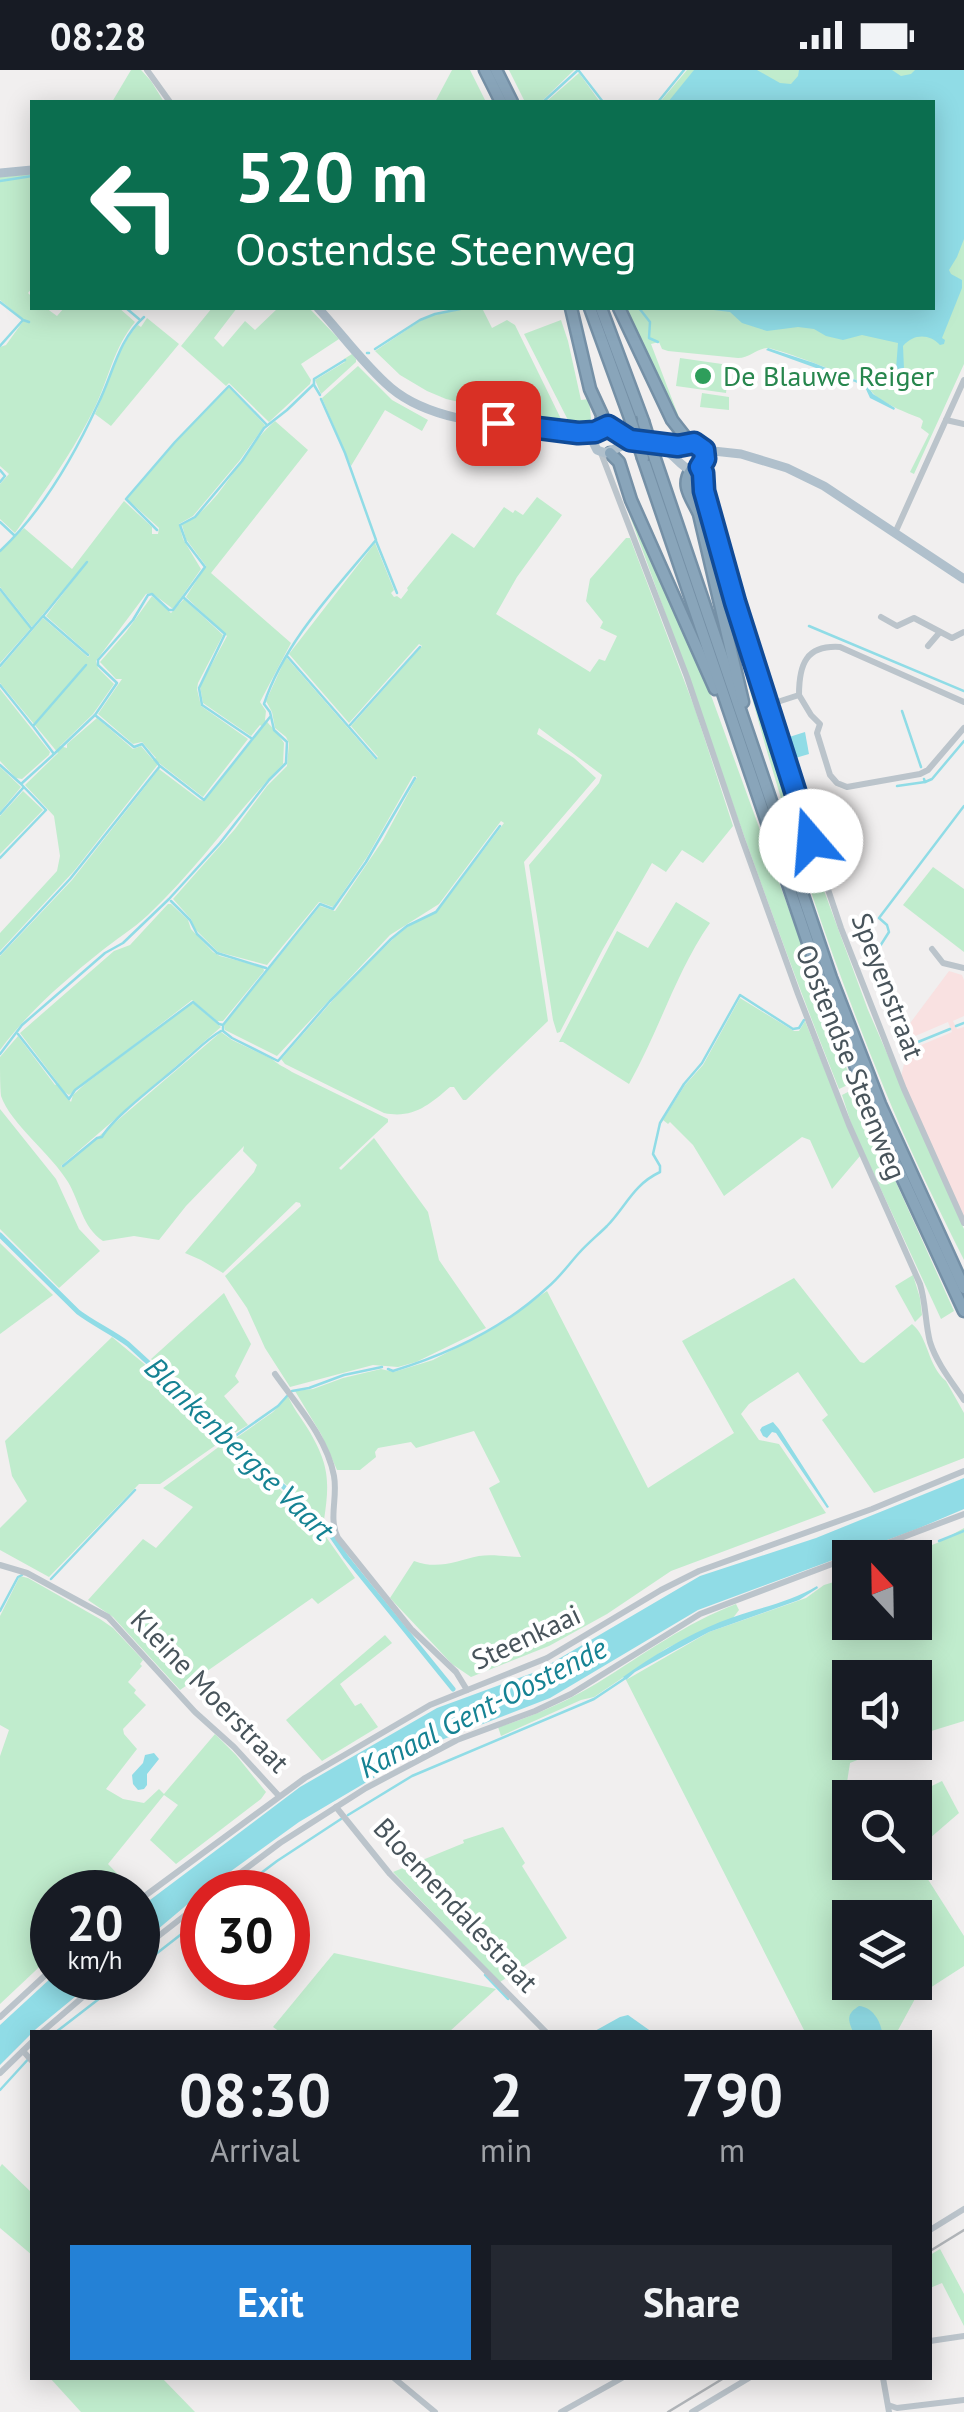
<!DOCTYPE html>
<style>
:root{--surface:#171b24;--page:#242831;--text:#f1f3f6;--muted:#9ea1a6;--accent:#2481d6}
body{margin:0;font-family:"PT Sans",sans-serif;background:var(--page);color:var(--text);height:100vh;display:flex;flex-direction:column;font-size:38px;white-space:nowrap}
*{box-sizing:border-box;margin:0}
p{font-size:32px;color:var(--muted)}
.icon{flex:none;width:55px;height:55px;fill:none;stroke:currentColor;stroke-width:2;stroke-linecap:round;stroke-linejoin:round}
.map{position:relative;flex:1;overflow:hidden}
.sheet{position:absolute;left:30px;top:1960px;width:902px;height:350px;display:flex;flex-direction:column;background:var(--surface);border-radius:0px;box-shadow:0 5px 25px #0003}
.sheet>*{flex:none}
.banner{position:absolute;left:30px;top:30px;width:905px;height:210px;border-radius:0px;box-shadow:0 5px 25px #0003;background:#0b6e4f;color:#fff;overflow:hidden}
.needle{width:65px;rotate:338deg}
.buttons{position:absolute;left:832px;top:1470px;display:grid;gap:20px}
.buttons a{display:grid;place-items:center;width:100px;height:100px;border-radius:0px;background:var(--surface);box-shadow:0 5px 25px #0003;font-size:50px}
.speed{position:absolute;left:30px;top:1800px;display:flex;gap:20px;font-size:50px;font-weight:700;text-align:center}
.speed>*{display:grid;place-content:center;width:130px;height:130px;border-radius:50%;background:var(--surface);box-shadow:0 5px 25px #0003;line-height:1}
.speed small{font-size:25px;font-weight:400}
.speed .limit{border:15px solid #d22;background:#fff;color:#111}
.pin{position:absolute;display:grid;place-items:center;width:85px;height:85px;color:#fff;margin:-42px;border-radius:20px;box-shadow:0 5px 15px #0006}
.me{position:absolute;width:110px;margin:-55px;rotate:342deg;stroke-linejoin:round;filter:drop-shadow(0 0 8px #0008)}
.turn{display:flex;align-items:center;gap:35px;height:210px;padding:0 40px;font-size:45px}
.turn .icon{width:130px;height:130px;stroke-width:2.5}
.turn b{display:block;font-size:70px;line-height:85px}
.eta{display:flex;justify-content:space-evenly;align-items:center;height:170px;text-align:center}
.eta b{font-size:60px;font-weight:700;line-height:70px}
.cta{display:flex;gap:20px;margin-top:auto;padding:20px 40px}
.cta a{flex:1;height:115px;border-radius:0px;background:var(--accent);color:#fff;font-size:40px;font-weight:700;line-height:115px;text-align:center}
.cta a+a{background:var(--page);color:var(--text)}
.status{display:flex;justify-content:space-between;align-items:center;height:70px;padding:0 50px;background:var(--surface);direction:ltr}
.status svg{height:28px;fill:currentColor}
.map>svg:first-child{display:block}
</style>
<div class="status"><b>08:28</b><svg viewBox="0 0 49 12"><path d="M0 12V9h3v3zM5 12V6h3v6zM10 12V3h3v9zM15 12V0h3v12zM26 1h20v11H26zM47 4h2v5h-2z"/></svg></div>
<div class="map">
<svg width="964" height="2342" viewBox="0 0 964 2342">
<rect width="100%" height="100%" fill="#f1efef"/>
<!-- medical -->
<polygon fill="#f9e1e1" points="949,901 962,905 964,910 964,946 953,951 957,959 964,957 964,1149 901,1007 907,981 952,962 948,952 913,967 908,956"/>
<!-- green -->
<g fill="#c0eccd" fill-rule="evenodd">
<polygon points="131,0 141,0 151,11 164,32 112,32"/>
<polygon points="452,0 470,0 486,32 435,32"/>
<polygon points="509,0 574,0 541,32 525,32"/>
<path d="M687,0h277v294l-50,110 -4,-2 19,-38 -8,-6 2,-7 -3,-3c-16,-6 -30,-12 -43,-21 -4,-3 -7,-8 -11,-12 -7,-6 -87,-36 -98,-37 -11,0 -18,10 -30,10l-70,-7 -6,-2 -3,-7 -8,2 32,84 -6,-8 -52,-112h307v-206h-272z"/>
<polygon points="579,3 600,32 546,32"/>
<path d="M32,104v114l-4,5 4,4v11h14l11,8 7,-8h55l16,14c-21,25 -26,56 -40,85 -22,45 -51,85 -80,126l-15,-14v-35l9,-10 -9,-8v-119l6,-2 18,-25 -24,-20v-123z"/>
<polygon points="212,238 237,238 214,268 223,277 245,251 255,260 278,238 309,238 339,269 301,294 311,310 310,314 269,352 229,313 226,316 181,276"/>
<polygon points="465,238 482,238 492,258 507,250 515,255 562,351 495,340 446,329 427,321 400,305 375,281 420,251 434,245"/>
<path d="M147,248l32,26 -68,82 -16,-12c13,-28 22,-67 43,-89l3,2z"/>
<polygon points="561,250 568,271 581,330 589,329 591,349 585,353 569,352 524,264"/>
<polygon points="352,284 356,289 356,292 321,324 315,310 345,292 344,289"/>
<polygon points="680,288 729,295 726,323 676,316"/>
<polygon points="358,296 392,330 428,350 422,361 385,340 351,396 322,328"/>
<polygon points="229,317 265,355 240,390 193,446 179,454 183,469 201,499 173,539 152,523 146,524 96,591 98,598 114,614 93,644 60,676 67,678 67,674 97,648 133,679 141,676 153,690 156,688 142,672 133,674 98,644 122,609 116,609 100,592 126,562 152,526 171,543 184,529 223,565 198,613 197,619 201,636 248,669 203,727 159,693 74,801 0,881 0,863 57,801 60,786 54,746 25,715 58,683 0,613 0,598 43,548 88,587 90,585 46,546 87,492 32,557 0,517 0,482 24,458 72,499 124,431 152,457 152,464 158,464 159,458 127,429 176,372"/>
<polygon points="702,323 729,327 729,340 700,337"/>
<path d="M275,351l33,29 -97,123 80,70 -31,59 6,9 -1,9c3,2 17,19 19,23l-1,21c-47,48 -85,104 -135,151 -15,14 -32,24 -49,38 -35,28 -72,60 -99,97v-94l72,-76 87,-111 41,31 4,1 59,-74 -3,-2 -9,11 -48,-33 -3,-17 27,-50 -41,-39 20,-31 -20,-27 -4,-14c42,-22 58,-74 93,-104z"/>
<path d="M537,427l25,18 -45,62 -21,37 94,58 9,-13 6,2 12,-25 -17,-8 3,-6 -17,-21 4,-22 36,-41h4l65,171 38,117 -30,37 -21,-13 -16,22 -14,-9 -49,86 -43,83 -3,1 -4,-13 -24,-155 70,-82 3,-8 -63,-47 -2,6 37,24 22,20 -72,84 24,159 -82,79h-3l-9,-13h-4c-21,18 -37,32 -66,26l-99,-49 -4,-5 2,-2 57,-65 54,-54 12,-10 33,-19 65,-86 -3,-2 -62,83 -49,31 -113,121 -52,-26 -1,-5 96,-119 15,5 48,-71 34,-63 -4,-1 -46,81 -34,50 -14,-5 -52,63 -49,-13 -24,-24 -3,-9 -18,-20 62,-70 32,-43 20,-20 2,-23 -3,-6 -11,-9 -3,-16 -6,-11 20,-44 89,102 3,-2 -27,-31 71,-80 -3,-2 -70,79 -60,-69 86,-111 19,47 -3,3 3,4 3,-1 4,3 7,-9 -1,-2 45,-55 22,15 30,-41 9,6 2,-3 8,5z"/>
<path d="M624,430l88,198 140,385 -13,6c-78,-194 -142,-393 -215,-589z"/>
<path d="M710,452l19,69 83,267 56,152 96,219v31c-28,-56 -56,-113 -80,-172 -75,-183 -132,-372 -176,-565z"/>
<polygon points="0,521 31,558 0,593"/>
<polygon points="0,619 50,682 49,685 22,709 16,708 0,691"/>
<polygon points="0,697 21,717 0,742"/>
<polygon points="23,721 43,740 0,784 0,746"/>
<polygon points="933,797 964,819 964,882 903,835"/>
<path d="M676,832l34,21c-34,49 -51,108 -81,161l-66,-42h-4l58,-111 31,17z"/>
<path d="M168,834h3l17,16 3,9 22,23 7,4 43,11 1,4 -41,50h-6l-25,-21 -123,95 -9,-6 11,13 2,-7 12,-11 106,-80h3l27,23 -160,139 2,1 158,-135 11,8 40,19c6,6 13,8 20,13l96,47v3l-49,46 2,2 33,-32 54,74 11,48 47,68 -70,34 -18,5 -25,-2 -83,22 -25,-39 -18,-40 -22,-32 76,-70 -1,-3 -4,-1 -73,71 -22,-13 -16,-7 69,-81 3,-7 -14,-14 1,-5 -58,60 -27,34 -25,-4 -31,5c-21,-14 -23,-39 -35,-59 -16,-27 -58,-59 -67,-86 -1,-11 -1,-27 -1,-39l18,-21 37,49 3,-2 -38,-50 94,-82 16,-6z"/>
<polygon points="740,928 794,961 799,961 805,951 860,1086 832,1119 810,1070 802,1067 724,1126 693,1075 670,1052 668,1054 663,1050 685,1015 703,995"/>
<polygon points="854,1019 954,1241 941,1249 853,1059 842,1025"/>
<polygon points="0,1039 56,1109 79,1159 100,1181 59,1218 0,1159"/>
<polygon points="0,1173 53,1225 0,1264"/>
<polygon points="913,1205 920,1228 922,1245 915,1252 895,1216"/>
<path d="M794,1208l66,84 4,1 48,-39c17,14 15,41 34,57l18,32v45l-90,35 -52,-73 6,-5 -30,-43 -49,32 -8,10 18,26 20,4 47,69 -155,58 -64,43 -58,32 -78,31 -19,-13 -62,-66 24,-37c24,9 42,0 65,-5 14,-2 29,1 42,1l-32,-69 11,-6 -26,-51 -58,17 -5,-6 -33,6 -3,4 1,5 -16,13h-23l-16,-36 -26,-43 18,-2 30,-11 38,-9 13,3 39,-12 57,-30 57,-39 101,197 86,-55 -52,-92z"/>
<polygon points="224,1223 251,1274 235,1306 239,1312 224,1326 248,1355 233,1364 151,1289"/>
<polygon points="112,1267 148,1297 298,1436 319,1457 355,1508 318,1534 312,1528 180,1620 113,1547 88,1530 143,1469 156,1478 193,1437 163,1418 220,1376 219,1373 160,1414 139,1414 49,1507 0,1480 0,1458 27,1431 12,1406 5,1371"/>
<path d="M288,1326c4,10 13,22 20,33 21,35 22,52 16,91l-88,-82 37,-26z"/>
<path d="M964,1458v193l-49,15v-58h-65v64l49,1 -49,20 -5,32 5,10v57h65v-3l49,77v30l-48,31 -19,35h-92l-179,-352 83,-48 97,-34 18,-13 26,-8v45h65v-64l-14,-1 36,-14zM850,1848h65v64h-65z"/>
<polygon points="20,1506 28,1508 100,1549 113,1558 143,1590 140,1594 142,1596 128,1612 136,1620 134,1623 146,1635 123,1659 124,1664 137,1679 106,1719 123,1729 144,1733 159,1719 164,1724 215,1664 236,1685 266,1722 261,1729 176,1794 150,1770 178,1735 164,1725 108,1794 134,1821 52,1822 52,1885 0,1934 0,1686 9,1660 0,1655 0,1546"/>
<path d="M736,1534l3,6 -6,8 -66,30 -73,49 -13,3 -80,36 -3,-9c34,-10 70,-26 101,-45 45,-28 87,-59 137,-78z"/>
<polygon points="385,1565 392,1573 340,1614 355,1636 361,1633 378,1657 322,1691 286,1650"/>
<polygon points="942,1711 959,1743 915,1781 915,1728 909,1727"/>
<polygon points="503,1757 525,1793 522,1796 567,1868 500,1912 393,1802 464,1773 463,1770"/>
<polygon points="334,1883 496,1919 449,1962 280,1962 273,1957"/>
<polygon points="2,2094 32,2123 32,2185 0,2158 0,2097"/>
<polygon points="940,2179 964,2224 964,2256 942,2213 930,2218 930,2185"/>
<polygon points="50,2308 162,2308 195,2342 81,2342"/>
</g>
<!-- water -->
<g fill="#90dce6">
<path d="M694,0h63l23,13 11,1 7,-8 1,-6h93l9,6 10,-2 4,-4h49v169l-7,18 -8,13 2,4 11,6v8l-20,50 3,2 -1,4 -4,1c-11,-12 -27,-11 -37,1l1,23h-8l2,-26 -36,-8 -19,5 -17,-4 -12,-7 -16,-2 -31,4 -25,-8 -12,-11 -33,-4h235v-206h-264z"/>
<polygon points="768,278 814,293 866,314 873,324 895,338 894,340 870,328 865,317 855,312 766,280"/>
<polygon points="805,662 809,684 792,689 786,668"/>
<polygon points="773,1352 779,1359 829,1437 827,1438 776,1363 772,1362 767,1368 763,1366 760,1360 762,1357"/>
<polygon points="964,1408 964,1439 917,1459 698,1540 550,1628 431,1674 299,1752 202,1822 138,1876 138,1839 300,1717 437,1638 538,1601 700,1506 816,1468"/>
<path d="M817,1516l1,2 -19,12 -90,32 -74,40 -9,8 -3,-3c29,-21 63,-41 97,-55 32,-13 67,-18 97,-36z"/>
<polygon points="154,1683 159,1689 147,1704 147,1715 144,1719 138,1720 133,1714 132,1705 143,1693 145,1685"/>
<polygon points="52,1907 98,1908 36,1959 0,1995 0,1955"/>
<path d="M859,1936c13,1 21,14 23,26h-29c-5,-12 -7,-18 6,-26z"/>
<polygon points="628,1945 652,1962 593,1962 620,1947"/>
</g>
<g fill="none" stroke-linecap="round" stroke-linejoin="round">
<!-- stream -->
<g stroke="#90dce6" stroke-width="2.5">
<polyline points="579,1 603,32"/>
<polyline points="543,32 578,0"/>
<polyline points="658,32 684,0"/>
<polyline points="0,111 32,106"/>
<polyline points="0,232 22,249"/>
<polyline points="126,238 139,249"/>
<polyline points="639,238 650,252 649,268 658,272"/>
<polyline points="0,276 23,250 29,252"/>
<polyline points="375,279 420,250 435,244 465,238"/>
<polyline points="367,283 369,283"/>
<polyline points="314,315 320,325"/>
<polyline points="0,400 5,406 0,412"/>
<polyline points="0,452 14,465"/>
<polyline points="157,460 126,429 175,372 229,316 267,355"/>
<polyline points="376,471 397,523"/>
<path d="M0,481c42,-39 74,-95 98,-147 15,-30 20,-64 46,-87"/>
<polyline points="0,519 31,558"/>
<polyline points="44,545 87,492"/>
<polyline points="809,556 964,621"/>
<polyline points="287,586 376,688"/>
<polyline points="86,595 33,656 54,684 95,645"/>
<polyline points="0,596 43,546 88,585"/>
<polyline points="0,615 32,655"/>
<polyline points="902,641 921,697"/>
<polyline points="350,655 420,577"/>
<polyline points="251,668 202,635 199,618 225,564 183,527 205,497 186,472 180,455 195,447 242,391 264,358 287,340 314,314 314,309 345,290"/>
<polyline points="0,695 20,713"/>
<polyline points="159,695 142,674 134,677 95,645 117,613 98,595 98,590 133,550 148,525 152,524 169,540 173,540 183,527"/>
<polyline points="925,712 932,709 964,671"/>
<polyline points="897,716 925,712 924,709"/>
<polyline points="0,744 23,718"/>
<polyline points="0,788 46,740 21,714 53,685"/>
<polyline points="171,831 190,850 197,864 217,883 266,898"/>
<polyline points="0,884 70,809 160,696 204,730 270,647"/>
<polyline points="956,956 964,953"/>
<polyline points="223,957 223,961 232,968 278,991 330,931 391,869 407,856 436,842 500,756"/>
<polyline points="950,959 918,972 908,969 875,884 889,862 887,855 879,848 964,736"/>
<polyline points="18,964 69,1029 75,1020 193,932 219,954 223,955 320,834 333,839 366,792 415,708"/>
<path d="M0,984l22,-29 83,-72 18,-10 46,-44 51,-56 49,-63 17,-17 1,-21 -13,-12 -4,-18 -6,-8c21,-63 70,-113 112,-164l-31,-87 -24,-54"/>
<path d="M63,1096l34,-28 5,-1c12,-21 61,-57 82,-76 11,-9 23,-22 37,-30"/>
<path d="M388,1299l5,2c56,-17 112,-44 155,-84 12,-10 21,-23 31,-34 9,-10 19,-18 28,-27 20,-21 26,-41 53,-54v-6l-7,-12 7,-31 24,-39 18,-21 38,-68 53,34 6,-1 5,-8"/>
<polyline points="292,1321 309,1318 344,1305 382,1297"/>
<polyline points="231,1369 278,1336 287,1326"/>
<polyline points="939,1471 964,1461"/>
<polyline points="51,1509 135,1420"/>
<polyline points="0,1541 18,1507 22,1505"/>
<polyline points="348,1745 412,1706 594,1629 624,1609"/>
<polyline points="236,1822 277,1791 341,1749"/>
<polyline points="138,1898 202,1848"/>
<polyline points="485,1905 508,1929"/>
<polyline points="56,1962 126,1908"/>
<polyline points="0,2020 32,1985"/>
</g>
<!-- canal -->
<path stroke="#90dce6" stroke-width="5" d="M0,1165l78,77c16,12 34,20 50,32l194,178 24,35 107,132"/>
<!-- highway casing -->
<g stroke="#7590a6" stroke-width="15">
<g id="highway">
<polyline points="485,0 501,32"/>
<polyline points="496,0 512,32"/>
<polyline points="571,238 590,319 602,345 601,358"/>
<polyline points="590,238 630,348"/>
<polyline points="601,238 643,351"/>
<polyline points="619,238 672,350 690,373"/>
<polyline points="610,383 619,392 631,430 715,619"/>
<polyline points="643,388 821,911 889,1079 964,1241"/>
<polyline points="655,389 831,908 880,1034 964,1218"/>
<path d="M691,400c-11,16 1,28 8,44l44,188"/>
</g>
</g>
<!-- minor -->
<g stroke="#bbc4cb" stroke-width="6">
<polyline points="147,0 170,32"/>
<polyline points="946,350 964,354"/>
<path d="M601,383l86,224 55,162 56,155 51,131 71,159c6,19 5,39 10,58 7,22 22,40 34,58"/>
<polyline points="700,397 703,403 704,421 735,532 754,586 784,689 841,858 904,1019 964,1153"/>
<polyline points="895,463 964,310"/>
<polyline points="881,547 897,556 914,548 952,568 964,562"/>
<polyline points="928,576 940,562"/>
<polyline points="799,625 811,645 820,654 817,663 830,705 837,713 847,717 920,704 928,700 964,658"/>
<path d="M768,635l31,-10c0,-31 7,-50 41,-48l124,55"/>
<polyline points="932,879 943,893 964,898"/>
<path d="M275,1304c22,31 52,64 59,102 4,22 -6,42 4,62l73,91 45,43 11,18"/>
<polyline points="0,1495 27,1503 108,1547 195,1642 234,1677 279,1726"/>
<polyline points="336,1737 390,1804 546,1962"/>
<polyline points="215,1822 280,1773 366,1718 457,1670 535,1641 571,1624 700,1544 964,1444"/>
<polyline points="138,1831 305,1708 430,1635 547,1588 661,1520 699,1501 872,1439 964,1401"/>
<polyline points="138,1882 202,1832"/>
<polyline points="0,1947 52,1899"/>
<polyline points="42,1962 105,1908"/>
<polyline points="23,1981 32,1991"/>
<polyline points="0,2003 32,1972"/>
<polyline points="930,2160 964,2139"/>
<polyline points="930,2271 964,2266"/>
<polyline points="394,2308 435,2342"/>
<polyline points="883,2308 889,2342"/>
<polyline points="888,2335 897,2338 964,2330"/>
<polyline points="561,2342 622,2308"/>
<polyline points="692,2342 749,2308"/>
</g>
<!-- major -->
<g stroke="#b0c0cc" stroke-width="9">
<polyline points="0,103 32,100"/>
<path d="M318,238c24,26 46,57 73,80 48,40 127,36 187,45l17,-2 12,-5 23,14 48,6 16,-3 10,7 37,4 46,14 37,18 140,93"/>
<polyline points="578,363 593,372 597,380 605,383 622,376 635,376"/>
<path d="M660,380c15,2 18,16 31,20 11,-2 16,-9 13,-20"/>
</g>
<!-- highway -->
<use href="#highway" stroke="#89a5ba" stroke-width="10"/>
<!-- rail -->
<g stroke="#b1b5b9" stroke-width="2.5">
<polyline points="930,2181 964,2160"/>
<polyline points="668,2342 724,2308"/>
</g>
<!-- highway-bridge casing -->
<g stroke="#7590a6" stroke-width="15" stroke-linecap="butt">
<g id="highway-bridge">
<polyline points="630,348 643,388"/>
<polyline points="643,351 655,389"/>
</g>
</g>
<!-- highway-bridge -->
<use href="#highway-bridge" stroke="#89a5ba" stroke-width="10"/>
</g>
<g fill="none" stroke-linecap="round" stroke-linejoin="round">
<!-- route casing -->
<g stroke="#114b97" stroke-width="25">
<polyline id="route" points="498,353 578,363 595,362 608,356 630,370 678,376 694,373 704,380 705,389 700,397 703,403 704,421 735,532 811,771"/>
</g>
<!-- route -->
<use href="#route" stroke="#1a73e8" stroke-width="18"/>
</g>
<!-- markers -->
<circle fill="#2e9e5b" stroke="#fff" stroke-width="4" cx="703" cy="306" r="10"/>
<g text-anchor="middle" stroke-width="8" stroke-linejoin="round" paint-order="stroke">
<!-- leisure labels -->
<g font-size="28" fill="#27864d" stroke="#fff" text-anchor="start">
<text x="723" y="316">De Blauwe Reiger</text>
</g>
<!-- street labels -->
<g font-size="28" fill="#48545b" stroke="#fff">
<text transform="translate(888 916) rotate(69)" y="10">Speyenstraat</text>
<text transform="translate(851 992) rotate(68)" y="10">Oostendse Steenweg</text>
<text transform="translate(526 1567) rotate(-25)" y="10">Steenkaai</text>
<text transform="translate(210 1621) rotate(46)" y="10">Kleine Moerstraat</text>
<text transform="translate(456 1835) rotate(47)" y="10">Bloemendalestraat</text>
</g>
<!-- water labels -->
<g font-size="30" font-style="italic" fill="#158293" stroke="#fff">
<text transform="translate(239 1379) rotate(44)" y="10">Blankenbergse Vaart</text>
<text transform="translate(483 1638) rotate(-27)" y="10">Kanaal Gent-Oostende</text>
</g>
</g>
</svg>
<div class="buttons">
<a><svg class="needle" viewBox="-14 -14 28 28"><path d="M0-13l5 13h-10z" fill="#e53935"/><path d="M0 13l5-13h-10z" fill="#9ea1a6"/></svg></a>
<a><svg class="icon" aria-label="sound" viewBox="0 0 24 24"><path d="M4 9h4l5-4v14l-5-4H4zM17 9q2 3 0 6"/></svg></a>
<a><svg class="icon" aria-label="search" viewBox="0 0 24 24"><circle cx="10" cy="10" r="6"/><path d="M15 15l6 6"/></svg></a>
<a><svg class="icon" aria-label="layers" viewBox="0 0 24 24"><path d="M12 4l9 5-9 5-9-5zM3 14l9 5 9-5"/></svg></a>
</div>
<div class="speed"><div>20<small>km/h</small></div><div class="limit">30</div></div>
<div class="pin" style="left:498px;top:353px;background:#d93025"><svg class="icon" aria-label="arrive" viewBox="0 0 24 24"><path d="M6 21V4h12l-3 4 3 4H6"/></svg></div>
<svg class="me" style="left:811px;top:771px" viewBox="-20 -20 40 40"><circle r="19" fill="#fff"/><path d="M0-13L10 11 0 6-10 11z" fill="#1a73e8"/></svg>
<div class="banner">
<div class="turn"><svg class="icon" aria-label="left" viewBox="0 0 24 24"><path d="M17 20v-9H6M10 6l-5 5 5 5"/></svg><div><b>520 m</b>Oostendse Steenweg</div></div>
</div>
<section class="sheet">
<div class="eta">
<div><b>08:30</b><p>Arrival</p></div>
<div><b>2</b><p>min</p></div>
<div><b>790</b><p>m</p></div>
</div>
<div class="cta"><a>Exit</a><a>Share</a></div>
</section>
</div>
